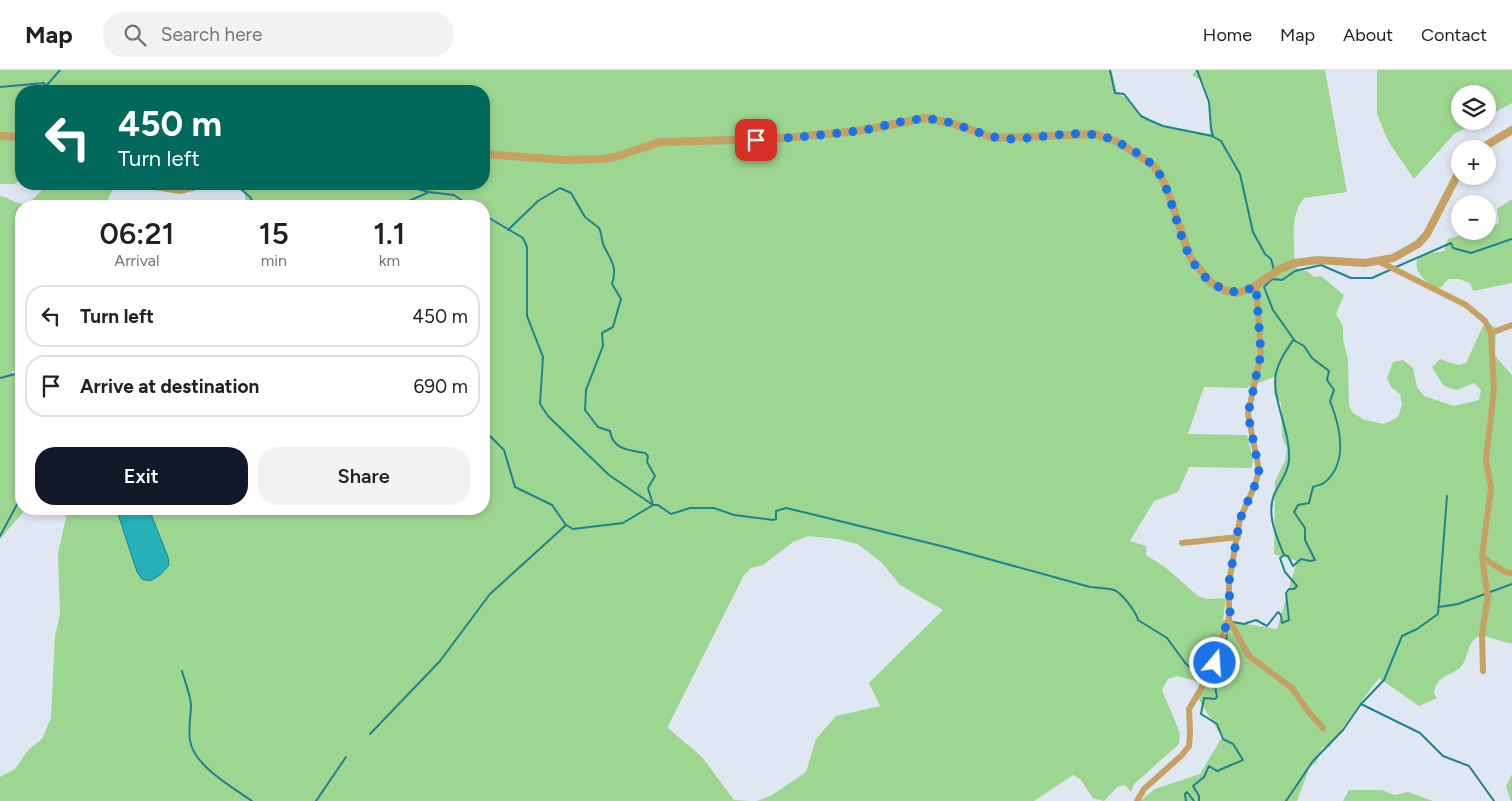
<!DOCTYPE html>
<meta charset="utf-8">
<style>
:root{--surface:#fff;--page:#f2f2f2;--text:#202124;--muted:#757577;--line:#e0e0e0;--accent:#111827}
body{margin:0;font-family:Figtree,sans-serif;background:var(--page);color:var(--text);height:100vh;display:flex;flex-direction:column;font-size:19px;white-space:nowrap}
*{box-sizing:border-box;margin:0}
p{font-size:16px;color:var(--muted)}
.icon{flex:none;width:28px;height:28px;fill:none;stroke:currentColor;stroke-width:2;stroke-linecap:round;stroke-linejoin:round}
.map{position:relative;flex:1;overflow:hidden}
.details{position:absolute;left:15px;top:130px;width:475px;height:315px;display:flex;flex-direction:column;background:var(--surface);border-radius:20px;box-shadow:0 2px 8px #0003}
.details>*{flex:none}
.banner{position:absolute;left:15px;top:15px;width:475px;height:105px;border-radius:20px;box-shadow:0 2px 8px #0003;background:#00695c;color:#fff;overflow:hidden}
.buttons{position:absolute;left:1451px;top:15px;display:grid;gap:10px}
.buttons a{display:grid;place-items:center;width:45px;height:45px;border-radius:50%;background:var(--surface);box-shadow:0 2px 8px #0003;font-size:25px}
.pin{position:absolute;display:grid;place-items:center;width:42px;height:42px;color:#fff;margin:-21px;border-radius:10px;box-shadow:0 2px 8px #0006}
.me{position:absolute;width:55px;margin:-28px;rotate:18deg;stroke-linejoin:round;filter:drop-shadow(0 0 4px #0008)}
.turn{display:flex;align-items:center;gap:18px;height:105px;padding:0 20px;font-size:22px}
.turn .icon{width:65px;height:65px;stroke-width:2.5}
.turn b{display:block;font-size:35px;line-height:42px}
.eta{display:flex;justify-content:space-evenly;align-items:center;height:85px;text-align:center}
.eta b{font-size:30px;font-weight:600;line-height:35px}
.action{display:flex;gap:10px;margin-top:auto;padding:10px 20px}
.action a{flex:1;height:58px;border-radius:20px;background:var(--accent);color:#fff;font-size:20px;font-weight:600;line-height:58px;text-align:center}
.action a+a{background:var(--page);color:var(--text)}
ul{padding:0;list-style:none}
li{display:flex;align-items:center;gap:15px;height:62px;margin:0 10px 8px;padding:0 10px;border:2px solid var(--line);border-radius:20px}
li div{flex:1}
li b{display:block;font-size:19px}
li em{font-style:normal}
header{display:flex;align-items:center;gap:30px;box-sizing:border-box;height:70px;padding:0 25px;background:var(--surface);border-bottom:1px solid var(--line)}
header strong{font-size:24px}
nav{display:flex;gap:28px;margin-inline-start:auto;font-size:18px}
.search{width:350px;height:45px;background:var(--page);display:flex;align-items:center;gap:12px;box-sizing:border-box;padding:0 18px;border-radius:20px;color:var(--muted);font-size:19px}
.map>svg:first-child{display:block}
</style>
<header>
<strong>Map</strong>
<div class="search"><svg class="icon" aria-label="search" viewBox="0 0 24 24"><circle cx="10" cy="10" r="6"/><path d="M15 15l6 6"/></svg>Search here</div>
<nav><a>Home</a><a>Map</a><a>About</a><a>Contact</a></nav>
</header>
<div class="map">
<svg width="1512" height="731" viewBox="0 0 1512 731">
<rect width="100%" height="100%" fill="#dfe7f3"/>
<!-- green -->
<g fill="#9dd690" fill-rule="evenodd">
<path d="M0,0h1111l6,23 12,6 10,15 22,12 49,8 -1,-35 -6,-17 -11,-7 4,-5h129l22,122 -43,6c-16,21 -8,43 -10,67l6,5 7,1 7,6 7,-1 23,19 -8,19 7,12v14l5,19 1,47 4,7 12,7 19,4 14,-7 4,-12 -2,-11 -9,-7 -4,-9 6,-16 10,-2 10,8 4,19 7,9 30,10 25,-6 2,-10 -7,-7 -17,7 -8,-2 -6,-3 -11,-18 8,-8 18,6 8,-2 17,-37 7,-2 6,4 -1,28 17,19v269l-31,-9c-15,8 -11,17 -18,29 -9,13 -27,9 -29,30l3,4 -18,8 -40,-28c-18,23 -33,46 -50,69h-7l-6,16 -6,3 -13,35h-157l15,-12 45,-15 22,-37 -26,-42 4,-13 -23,-6 -9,3 -6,11 18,43 -1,11 -45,40 -3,8 -6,-7 -8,2 -13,14 -11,-3 -13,-19 -7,-4 -39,26h-277l15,-6 34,-23 10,-33 20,-23 44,-10 -11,-23 74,-73 -43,-25 -18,-22 -15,-12 -10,-7 -20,-5 -29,-3 -15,6 -30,23 -12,3 -7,7 -75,149 -1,4 34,29 32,43 16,1h-750v-24l15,-8 13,-19 14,-11 9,-21 4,-82 5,-22 -2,-61 10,-44h51v8l50,48 -1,-8 -19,-48h335v-303h-235l-4,-8 -1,-14h240v-93h-463v89l-7,4h-14zM1274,307v17l7,9 1,33 5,13 -2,12 -10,20 -1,73 23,7 -20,68 -54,-9 3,-22 -19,1 -9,-3 -33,-29 -19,-12v-9l-16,-5 24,-40 24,-9 11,-25 63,1 1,-8 -6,-25 -59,-1 16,-47 42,1z"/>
<polygon points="1377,0 1512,0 1512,33 1488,46 1488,24 1460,24 1460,51 1478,51 1454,64 1414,109 1388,71 1377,44"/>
<path d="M66,114h49l-10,22h-84v163l-10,3 10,8v129h5l-26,30v-343c9,1 15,8 26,9l21,-19z"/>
<path d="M1512,129v84l-39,8 -3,-8 -11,-4h-11l-7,8 -4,1c-12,-7 -25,-16 -19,-31l7,-3 19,-3 4,-12 26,-8h14v-4l11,-4 -2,-14z"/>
<polygon points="1512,704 1512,731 1511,731 1506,716"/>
<polygon points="1349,720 1382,720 1394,725 1408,722 1433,731 1343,731"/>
</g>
<!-- water -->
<polygon fill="#25b1b7" stroke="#1d838e" points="119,439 149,439 168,487 169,495 160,505 150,511 142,509 137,502 119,447"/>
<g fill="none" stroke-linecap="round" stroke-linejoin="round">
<!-- stream -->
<g stroke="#1d838e" stroke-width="2">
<polyline points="1110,0 1115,23 1124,24 1141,46 1149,50 1163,56 1212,66 1221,71 1240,104 1253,162 1265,184 1271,189 1274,200"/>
<polyline points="1197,0 1209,32 1211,58 1213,66"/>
<polyline points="47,15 60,0"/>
<polyline points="0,17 44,13 50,21"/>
<polyline points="235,114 250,127 255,136"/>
<polyline points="398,114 429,122 454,125 470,136"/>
<polyline points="326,136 351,136"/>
<polyline points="398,136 429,122"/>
<polyline points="484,145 523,168 527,177 527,246 543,287 540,334 548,346 609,405 653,435"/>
<path d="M508,160l30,-29 22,-13 11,5 14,24 14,11c3,5 2,10 4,16 7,16 15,21 9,40l9,15 -8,28 -11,6 1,13 -17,44 -1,20 13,17 12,4c3,19 19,19 35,22l3,3 -1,6 8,14 -7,12 5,17"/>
<polyline points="1396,197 1451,173 1453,178 1471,183 1512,169"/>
<path d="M1294,269c-7,10 -15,21 -18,34 -5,26 15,58 13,87 -1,14 -10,23 -15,35 -8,20 3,42 10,60l4,1 5,10 8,-7 9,2 5,-1 -10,-20v-12l-11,-16 4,-7 11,-2 4,-16c4,-2 8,-2 11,-4 25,-20 16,-57 6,-82l4,-11 -7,-10 2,-9 -17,-13 -8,-12 -9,-5 -22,-31 -9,-23 8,-8 10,1 13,-9 26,-6 30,13h21l20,-9"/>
<polyline points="0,308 15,304"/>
<path d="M484,360l20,20 11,37 37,18 14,20 7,4 50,-6 30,-18h5l13,9 19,-6h24l20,7 39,5 3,-1v-8l10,-3 21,5 138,34 145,40c8,1 17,1 24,3 7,2 23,23 24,30l29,18 19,26 29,22"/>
<polyline points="0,466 21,427"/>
<polyline points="1439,537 1458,534 1512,514"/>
<polyline points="1233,552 1244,554 1256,550 1267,556 1278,542 1281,545 1282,553 1289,550 1286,523 1289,519 1294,519 1297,516 1285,502 1280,488 1283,486"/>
<path d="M182,601c3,11 8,22 9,34 0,11 -3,23 -1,35 3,25 42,47 62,61"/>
<polyline points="1361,634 1420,663 1443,686 1469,696 1494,731"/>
<polyline points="370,664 440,591 490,524 566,455"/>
<polyline points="316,731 346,687"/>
<polyline points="1186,731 1185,724 1187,722 1194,731"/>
<polyline points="1199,731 1199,726 1193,716 1204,707 1209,696 1217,701 1243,690 1233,674 1223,669 1217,654 1201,644 1204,628 1215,629 1217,627 1215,616 1223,595 1227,562"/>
<polyline points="1286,731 1313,691 1343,660 1361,634 1384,610 1402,566 1417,559 1438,544 1447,426"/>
</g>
<!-- minor -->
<g stroke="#c5a164" stroke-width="6">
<polyline points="1380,192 1466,235 1485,251 1491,263 1494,320 1486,389 1491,418 1482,487 1505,502 1512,503"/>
<polyline points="1491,263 1512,255"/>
<polyline points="1182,473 1238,467"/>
<polyline points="1482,487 1488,527 1482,564 1483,601"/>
<polyline points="1229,550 1249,586 1292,618 1308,641 1323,658"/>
<polyline points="1137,731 1144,719 1182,685 1189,676 1190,662 1189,639 1212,600 1229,548 1229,512 1240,449 1255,415 1259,400 1248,344 1261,284 1256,216"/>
</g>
<!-- tertiary -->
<g stroke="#c5a164" stroke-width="8">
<polyline points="0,66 21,67"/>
<polyline points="1480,79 1512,60"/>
<polyline points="484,84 563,90 602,89 615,87 660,72 774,69 858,61 926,48 954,54 994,68 1095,64 1118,72 1154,96 1161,106 1169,125 1190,187 1210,212 1224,220 1236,223 1252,218 1280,199 1295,193 1318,190 1365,193 1393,188 1418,174 1427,164 1460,100"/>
<polyline points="141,114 181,120 204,114"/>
</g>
</g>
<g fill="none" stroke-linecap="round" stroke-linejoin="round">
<!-- route -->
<path stroke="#1a73e8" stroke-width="9" stroke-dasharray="0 16.2" d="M756,70c34,-2 68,-5 102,-9 22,-3 45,-12 67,-12 30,-1 55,20 88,20 35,-1 77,-14 108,5 15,8 32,17 40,33 19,36 17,86 56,109 14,8 25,7 39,0l5,68 -13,60 11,56 -4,15 -15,34 -11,63 1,30 -15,51"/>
</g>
</svg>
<div class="buttons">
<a><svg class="icon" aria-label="layers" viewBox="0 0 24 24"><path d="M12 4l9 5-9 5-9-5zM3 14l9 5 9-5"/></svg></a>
<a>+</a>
<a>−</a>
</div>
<div class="pin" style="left:756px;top:70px;background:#d93025"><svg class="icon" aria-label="arrive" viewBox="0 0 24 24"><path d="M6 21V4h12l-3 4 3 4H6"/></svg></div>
<svg class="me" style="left:1215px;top:593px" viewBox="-20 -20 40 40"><circle r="17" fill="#1a73e8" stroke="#fff" stroke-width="3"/><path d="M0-11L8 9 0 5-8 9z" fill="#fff"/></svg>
<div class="banner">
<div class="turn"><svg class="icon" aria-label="left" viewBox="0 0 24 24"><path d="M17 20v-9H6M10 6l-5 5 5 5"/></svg><div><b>450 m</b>Turn left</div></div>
</div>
<section class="details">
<div class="eta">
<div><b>06:21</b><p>Arrival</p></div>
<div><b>15</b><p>min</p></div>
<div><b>1.1</b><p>km</p></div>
</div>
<ul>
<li><svg class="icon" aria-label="left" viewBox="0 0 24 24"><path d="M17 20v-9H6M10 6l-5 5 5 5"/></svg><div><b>Turn left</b></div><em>450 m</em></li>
<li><svg class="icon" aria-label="arrive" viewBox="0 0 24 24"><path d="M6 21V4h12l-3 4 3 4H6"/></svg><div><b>Arrive at destination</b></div><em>690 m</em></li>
</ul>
<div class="action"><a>Exit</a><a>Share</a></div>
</section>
</div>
